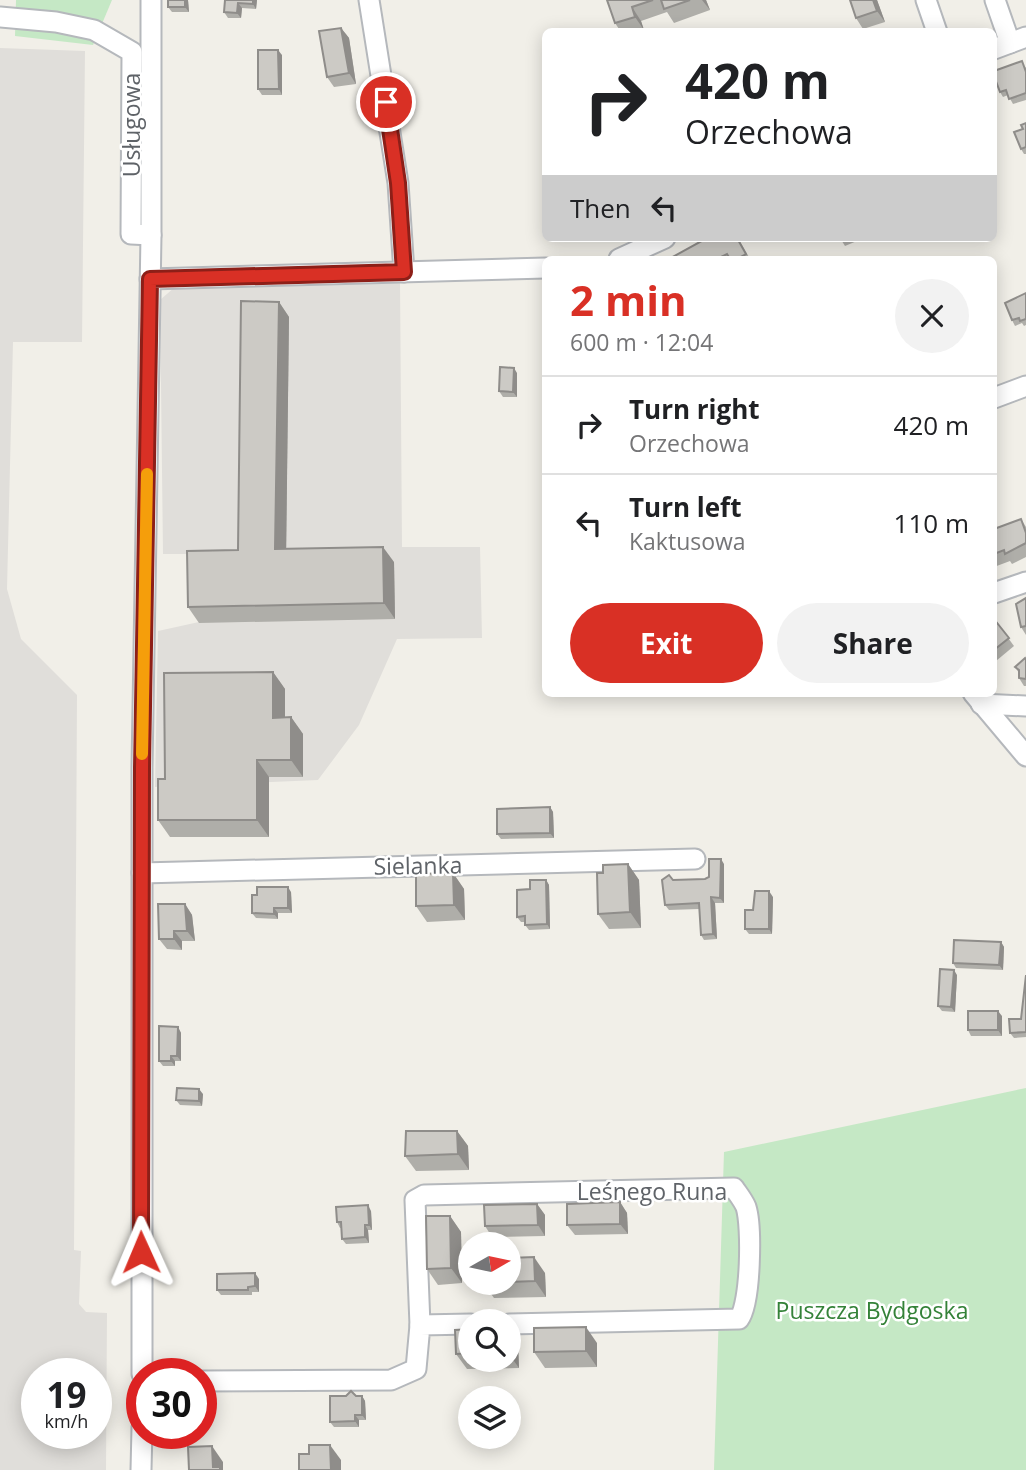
<!DOCTYPE html>
<meta charset="utf-8">
<style>
:root{--surface:#fff;--page:#f2f2f2;--text:#202124;--muted:#757577;--line:#e0e0e0;--accent:#d93025}
body{margin:0;font-family:"Open Sans",sans-serif;background:var(--page);color:var(--text);height:100vh;display:flex;flex-direction:column;font-size:26px;white-space:nowrap}
*{box-sizing:border-box;margin:0}
p{font-size:23px;color:var(--muted)}
.icon{flex:none;width:38px;height:38px;fill:none;stroke:currentColor;stroke-width:2;stroke-linecap:round;stroke-linejoin:round}
.map{position:relative;flex:1;overflow:hidden}
.drawer{position:absolute;left:542px;top:256px;width:455px;height:441px;display:flex;flex-direction:column;background:var(--surface);border-radius:10px;box-shadow:0 4px 18px #0003}
.drawer>*{flex:none}
.guide{position:absolute;left:542px;top:28px;width:455px;height:214px;border-radius:10px;box-shadow:0 4px 18px #0003;background:#fff;color:var(--text);overflow:hidden}
.needle{width:46px;rotate:81deg}
.buttons{position:absolute;left:458px;top:1232px;display:grid;gap:14px}
.buttons a{display:grid;place-items:center;width:63px;height:63px;border-radius:50%;background:var(--surface);box-shadow:0 4px 18px #0003;font-size:35px}
.speed{position:absolute;left:21px;top:1358px;display:flex;gap:14px;font-size:35px;font-weight:700;text-align:center}
.speed>*{display:grid;place-content:center;width:91px;height:91px;border-radius:50%;background:var(--surface);box-shadow:0 4px 18px #0003;line-height:1}
.speed small{font-size:18px;font-weight:400}
.speed .limit{border:10px solid #d22;background:#fff;color:#111}
.pin{position:absolute;display:grid;place-items:center;width:60px;height:60px;color:#fff;margin:-30px;border:4px solid #fff;border-radius:50%;box-shadow:0 2px 7px #0007}
.me{position:absolute;width:77px;margin:-38px;rotate:359deg;stroke-linejoin:round;filter:drop-shadow(0 0 5px #0008)}
.turn{display:flex;align-items:center;gap:24px;height:147px;padding:0 28px;font-size:32px}
.turn .icon{width:91px;height:91px;stroke-width:2.5}
.turn b{display:block;font-size:49px;line-height:60px}
.then{display:flex;align-items:center;height:66px;padding:0 28px;background:#0003;gap:14px;font-size:26px}
.round{display:grid;place-items:center;flex:none;width:74px;height:74px;border-radius:37px;background:var(--page)}
.head{display:flex;align-items:center;justify-content:space-between;height:119px;padding:0 28px}
h1{font-size:42px;font-weight:700;line-height:52px;color:var(--accent)}
.button{display:flex;gap:14px;margin-top:auto;padding:14px 28px}
.button a{flex:1;height:80px;border-radius:42px;background:var(--accent);color:#fff;font-size:28px;font-weight:700;line-height:80px;text-align:center}
.button a+a{background:var(--page);color:var(--text)}
ul{padding:0;list-style:none}
li{display:flex;align-items:center;gap:21px;height:98px;padding:0 28px;border-top:2px solid var(--line)}
li div{flex:1}
li b{display:block;font-size:26px}
li em{font-style:normal}
.map>svg:first-child{display:block}
</style>
<div class="map">
<svg width="1026" height="1470" viewBox="0 0 1026 1470">
<rect width="100%" height="100%" fill="#f1efe8"/>
<!-- industrial -->
<g fill="#e0deda" fill-rule="evenodd">
<path d="M0,48l85,3 -3,291h-69l-6,247 14,50 56,56 -3,555 7,1 -2,53 7,8 21,1 -1,157h-106zM37,1374h59v59h-59z"/>
<polygon points="400,282 402,547 480,547 482,638 397,639 359,725 318,780 155,787 158,631 199,622 197,554 163,554 160,300 175,287"/>
</g>
<!-- green -->
<g fill="#c5e8c5">
<polygon points="16,0 112,0 93,45 15,36"/>
<polygon points="1026,1088 1026,1470 714,1470 724,1152"/>
</g>
<g fill="none" stroke-linecap="round" stroke-linejoin="round">
<!-- minor casing -->
<g stroke="#b5b8bc" stroke-width="23">
<g id="minor">
<polyline points="369,0 398,183 404,272"/>
<polyline points="926,0 937,32"/>
<polyline points="995,0 1010,43"/>
<polyline points="0,17 56,22 94,30 132,52 131,234 151,235"/>
<polyline points="994,49 1026,37"/>
<polyline points="619,259 665,238"/>
<polyline points="150,279 546,268"/>
<polyline points="994,398 1026,386"/>
<polyline points="994,593 1026,582"/>
<polyline points="973,693 1026,756"/>
<polyline points="981,704 1026,706"/>
<polyline points="142,873 695,859"/>
<path d="M420,1325l-5,-125 9,-5 310,-7c4,6 9,12 12,19 6,19 5,96 -7,112l-230,5"/>
<polyline points="142,1374 142,768 151,235 151,0"/>
<polyline points="201,1381 391,1380 416,1369 420,1325 471,1324"/>
<polyline points="141,1470 142,1428"/>
</g>
</g>
<!-- minor -->
<use href="#minor" stroke="#fff" stroke-width="19"/>
</g>
<!-- wall -->
<g fill="#afaea9">
<polygon points="188,0 189,12 172,12 168,7"/>
<polygon points="225,0 257,0 256,9 242,8 241,18 228,18 224,12"/>
<polygon points="607,0 706,0 710,10 674,23 667,12 641,21 644,30 641,32 621,32 615,23"/>
<polygon points="850,0 877,0 885,22 863,29 856,18"/>
<polygon points="341,28 349,38 356,84 334,87 327,77"/>
<polygon points="282,55 282,95 262,95 258,89"/>
<polygon points="1026,67 1026,100 1013,104 1008,95 1003,97 1000,92"/>
<polygon points="1026,123 1026,154 1024,154 1021,149 1023,129"/>
<polygon points="707,238 738,238 750,259 669,259"/>
<polygon points="840,238 864,238 845,246"/>
<polygon points="1026,293 1026,325 1024,326 1022,323 1015,326 1012,320"/>
<polygon points="279,302 289,317 286,549 394,562 395,619 199,623 188,607 238,550"/>
<polygon points="517,373 517,397 503,397 499,391"/>
<polygon points="1021,519 1026,527 1026,557 1012,564 1010,561 994,567 994,529"/>
<polygon points="1026,598 1026,635 1021,627"/>
<polygon points="994,619 1014,646 996,661 994,658"/>
<polygon points="1026,660 1026,686 1024,686 1019,678 1019,673 1015,667"/>
<polygon points="273,672 285,689 285,717 291,717 303,734 303,777 269,777 269,837 170,837 158,820 165,779"/>
<polygon points="550,807 553,812 554,838 501,839 497,834"/>
<polygon points="628,864 639,880 641,928 609,929 598,914 603,873"/>
<polygon points="724,864 724,903 715,903 717,939 704,940 701,935 699,909 669,910 665,905 673,880 705,879"/>
<polygon points="453,873 464,889 465,920 427,922 416,906"/>
<polygon points="546,880 549,885 550,929 529,930 525,925 525,922 521,922 517,917 530,889"/>
<polygon points="291,892 292,913 278,913 278,919 256,918 252,913"/>
<polygon points="773,897 772,934 749,934 745,929 753,910"/>
<polygon points="185,904 192,915 195,941 182,941 182,950 167,949 159,939"/>
<polygon points="1001,942 1004,947 1003,970 956,968 953,963"/>
<polygon points="957,975 955,1012 942,1011 938,1006"/>
<polygon points="1026,975 1026,1037 1014,1038 1010,1033 1021,1019"/>
<polygon points="1002,1016 1002,1036 971,1036 968,1030"/>
<polygon points="178,1027 181,1033 181,1061 175,1061 175,1066 163,1066 159,1061"/>
<polygon points="203,1094 202,1106 180,1105 176,1100"/>
<polygon points="457,1131 468,1146 469,1170 416,1171 405,1156"/>
<polygon points="620,1202 627,1213 628,1234 575,1235 567,1225"/>
<polygon points="537,1204 545,1215 545,1236 492,1237 485,1226"/>
<polygon points="371,1211 372,1230 368,1230 369,1243 346,1244 342,1239 342,1228 340,1228 337,1222"/>
<polygon points="450,1216 461,1232 462,1283 438,1285 427,1269"/>
<polygon points="509,1258 545,1273 546,1297 494,1298 483,1283 509,1283"/>
<polygon points="259,1279 259,1292 252,1292 252,1295 221,1295 217,1290"/>
<polygon points="471,1329 471,1360 509,1360 509,1331 518,1344 519,1368 467,1369 456,1354"/>
<polygon points="597,1343 597,1367 545,1368 534,1352"/>
<polygon points="346,1396 362,1396 365,1401 366,1420 359,1420 359,1427 334,1427 330,1422"/>
</g>
<!-- shaded-wall -->
<g fill="#8f8d8a">
<polygon points="185,0 188,0 189,12 185,7"/>
<polygon points="253,0 257,0 256,9 253,4"/>
<polygon points="702,0 706,0 710,10"/>
<polygon points="873,0 877,0 885,22 877,11"/>
<polygon points="238,3 242,8 241,18 237,13"/>
<polygon points="632,7 641,21 644,30 635,17"/>
<polygon points="341,28 349,38 356,84 349,73"/>
<polygon points="278,50 282,55 282,95 279,89"/>
<polygon points="279,302 289,317 286,565 275,549"/>
<polygon points="514,368 517,373 517,397 513,392"/>
<polygon points="383,547 394,562 395,619 384,603"/>
<polygon points="273,672 285,689 285,735 273,718"/>
<polygon points="291,717 303,734 303,777 291,760"/>
<polygon points="257,760 269,777 269,837 257,820"/>
<polygon points="550,807 553,812 554,838 550,833"/>
<polygon points="721,859 724,864 724,903 720,898"/>
<polygon points="628,864 639,880 641,928 630,912"/>
<polygon points="453,873 464,889 465,920 454,905"/>
<polygon points="546,880 549,885 550,929 547,924"/>
<polygon points="288,887 291,892 292,913 288,908"/>
<polygon points="769,891 773,897 772,934 769,929"/>
<polygon points="711,897 715,903 717,939 713,934"/>
<polygon points="185,904 192,915 195,941 187,931"/>
<polygon points="274,908 278,913 278,919 274,914"/>
<polygon points="174,931 182,941 182,950 174,939"/>
<polygon points="1001,942 1004,947 1003,970 999,965"/>
<polygon points="954,970 957,975 955,1012 951,1007"/>
<polygon points="998,1011 1002,1016 1002,1036 998,1030"/>
<polygon points="178,1027 181,1033 181,1061 177,1056"/>
<polygon points="171,1056 175,1061 175,1066 171,1061"/>
<polygon points="199,1089 203,1094 202,1106 199,1101"/>
<polygon points="457,1131 468,1146 469,1170 458,1154"/>
<polygon points="620,1202 627,1213 628,1234 620,1224"/>
<polygon points="537,1204 545,1215 545,1236 538,1225"/>
<polygon points="368,1205 371,1211 372,1230 369,1225"/>
<polygon points="450,1216 461,1232 462,1283 451,1268"/>
<polygon points="365,1225 368,1230 369,1243 365,1237"/>
<polygon points="534,1257 545,1273 546,1297 535,1281"/>
<polygon points="255,1273 259,1279 259,1292 255,1286"/>
<polygon points="586,1327 597,1343 597,1367 586,1351"/>
<polygon points="509,1331 518,1344 519,1368 509,1354"/>
<polygon points="362,1396 365,1401 366,1420 362,1415"/>
<polygon points="355,1415 359,1420 359,1427 355,1421"/>
<polygon points="330,1445 341,1460 341,1470 331,1470"/>
<polygon points="212,1446 223,1462 223,1470 214,1470 213,1467"/>
</g>
<!-- building -->
<g fill="#cccac5" stroke="#8f8d8a" stroke-width="2">
<rect x="168" y="0" width="17" height="7"/>
<polygon points="225,0 253,0 253,4 238,3 237,13 224,12"/>
<polygon points="607,0 653,0 632,7 635,17 615,23"/>
<polygon points="661,0 690,0 664,9"/>
<polygon points="850,0 873,0 877,11 856,18"/>
<polygon points="341,28 349,73 327,77 319,31"/>
<polygon points="258,50 278,50 279,89 258,89"/>
<polygon points="1022,61 1026,72 1026,93 1009,99 1006,90 1000,92 994,76 994,71"/>
<polygon points="1026,123 1026,147 1021,149 1014,132 1023,129 1021,125"/>
<polygon points="707,238 737,238 746,254 737,259 730,259 727,254 717,259 669,259"/>
<polygon points="1026,293 1026,319 1020,321 1019,318 1012,320 1005,303"/>
<polygon points="241,301 279,302 275,549 383,547 384,603 188,607 187,551 238,550"/>
<polygon points="500,367 514,368 513,392 499,391"/>
<polygon points="1021,519 1026,533 1026,543 1005,554 1004,550 994,554 994,529"/>
<polygon points="1026,598 1026,626 1021,627 1016,604"/>
<polygon points="994,619 1009,638 994,650"/>
<polygon points="1025,658 1026,660 1026,679 1019,678 1019,670 1015,667"/>
<polygon points="273,672 273,718 291,717 291,760 257,760 257,820 158,820 158,779 165,779 164,673"/>
<polygon points="550,807 550,833 497,834 497,809"/>
<polygon points="709,859 721,859 720,898 711,897 713,934 701,935 699,903 665,905 662,880 669,875 673,880 705,879 709,877"/>
<polygon points="628,864 630,912 598,914 597,873 603,873 603,865"/>
<polygon points="453,873 454,905 416,906 416,874"/>
<polygon points="530,880 546,880 547,924 525,925 525,916 517,917 517,890 530,889"/>
<polygon points="257,887 288,887 288,908 274,908 274,914 252,913 252,895 257,895"/>
<polygon points="755,891 769,891 769,929 745,929 745,910 753,910"/>
<polygon points="158,904 185,904 187,931 174,931 174,939 159,939"/>
<polygon points="954,940 1001,942 999,965 953,963"/>
<polygon points="940,969 954,970 951,1007 938,1006"/>
<polygon points="1026,975 1026,1032 1010,1033 1009,1019 1021,1019"/>
<rect x="968" y="1011" width="30" height="19"/>
<polygon points="159,1026 178,1027 177,1056 171,1056 171,1061 159,1061"/>
<polygon points="177,1088 199,1089 199,1101 176,1100"/>
<polygon points="406,1131 457,1131 458,1154 405,1156"/>
<polygon points="620,1202 620,1224 567,1225 567,1204"/>
<polygon points="537,1204 538,1225 485,1226 484,1205"/>
<polygon points="368,1205 369,1225 365,1225 365,1237 342,1239 341,1222 337,1222 336,1207"/>
<polygon points="426,1216 450,1216 451,1268 427,1269"/>
<polygon points="534,1257 535,1281 509,1282 509,1258"/>
<polygon points="255,1273 255,1286 248,1287 248,1290 217,1290 217,1274"/>
<polygon points="586,1327 586,1351 534,1352 534,1328"/>
<polygon points="471,1329 471,1353 456,1354 455,1330"/>
<polygon points="351,1391 356,1396 362,1396 362,1415 355,1415 355,1421 330,1422 330,1396 346,1396"/>
<polygon points="309,1445 330,1445 331,1470 299,1470 299,1454 309,1454"/>
<polygon points="212,1446 213,1467 220,1467 220,1470 189,1470 188,1447"/>
</g>
<g fill="none" stroke-linecap="round" stroke-linejoin="round">
<!-- route casing -->
<g stroke="#8d1f18" stroke-width="18">
<polyline id="route" points="141,1252 142,768 150,279 404,272 398,183 386,102"/>
</g>
<!-- route -->
<use href="#route" stroke="#d93025" stroke-width="12"/>
<!-- slow -->
<polyline stroke="#f59e0b" stroke-width="12" points="142,754 147,474"/>
</g>
<g text-anchor="middle" stroke-width="5" stroke-linejoin="round" paint-order="stroke">
<!-- street labels -->
<g font-size="23" fill="#5f6368" stroke="#fff">
<text transform="translate(132 125) rotate(-90)" y="8">Usługowa</text>
<text transform="translate(418 866) rotate(-1)" y="8">Sielanka</text>
<text x="652" y="1200">Leśnego Runa</text>
</g>
<!-- park labels -->
<g font-size="23" fill="#348238" stroke="#fff">
<text x="872" y="1319">Puszcza Bydgoska</text>
</g>
</g>
</svg>
<div class="buttons">
<a><svg class="needle" viewBox="-14 -14 28 28"><path d="M0-13l5 13h-10z" fill="#e53935"/><path d="M0 13l5-13h-10z" fill="#757577"/></svg></a>
<a><svg class="icon" aria-label="search" viewBox="0 0 24 24"><circle cx="10" cy="10" r="6"/><path d="M15 15l6 6"/></svg></a>
<a><svg class="icon" aria-label="layers" viewBox="0 0 24 24"><path d="M12 4l9 5-9 5-9-5zM3 14l9 5 9-5"/></svg></a>
</div>
<div class="speed"><div>19<small>km/h</small></div><div class="limit">30</div></div>
<div class="pin" style="left:386px;top:102px;background:#d93025"><svg class="icon" aria-label="arrive" viewBox="0 0 24 24"><path d="M6 21V4h12l-3 4 3 4H6"/></svg></div>
<svg class="me" style="left:141px;top:1252px" viewBox="-20 -20 40 40"><path d="M0-17L14 15 0 8-14 15z" fill="#d93025" stroke="#fff" stroke-width="4"/></svg>
<div class="guide">
<div class="turn"><svg class="icon" aria-label="right" viewBox="0 0 24 24"><path d="M7 20v-9h11M14 6l5 5-5 5"/></svg><div><b>420 m</b>Orzechowa</div></div>
<div class="then">Then<svg class="icon" aria-label="left" viewBox="0 0 24 24"><path d="M17 20v-9H6M10 6l-5 5 5 5"/></svg></div>
</div>
<section class="drawer">
<div class="head"><div><h1>2 min</h1><p>600 m · 12:04</p></div><a class="round"><svg class="icon" aria-label="close" viewBox="0 0 24 24"><path d="M6 6l12 12M18 6L6 18"/></svg></a></div>
<ul>
<li><svg class="icon" aria-label="right" viewBox="0 0 24 24"><path d="M7 20v-9h11M14 6l5 5-5 5"/></svg><div><b>Turn right</b><p>Orzechowa</p></div><em>420 m</em></li>
<li><svg class="icon" aria-label="left" viewBox="0 0 24 24"><path d="M17 20v-9H6M10 6l-5 5 5 5"/></svg><div><b>Turn left</b><p>Kaktusowa</p></div><em>110 m</em></li>
</ul>
<div class="button"><a>Exit</a><a>Share</a></div>
</section>
</div>
